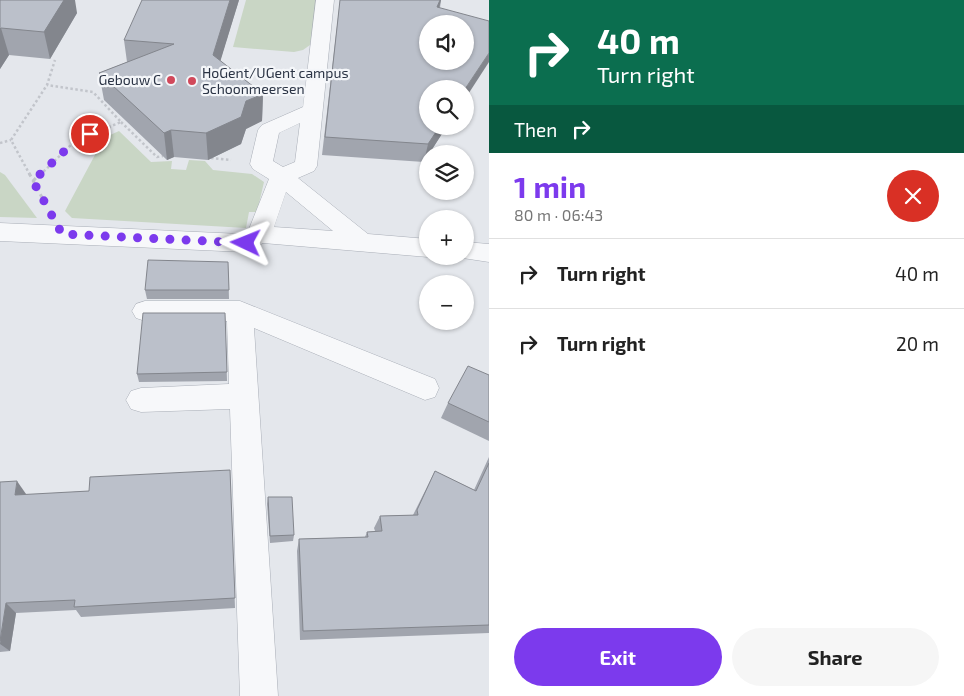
<!DOCTYPE html>
<meta charset="utf-8">
<style>
:root{--surface:#fff;--page:#f6f6f6;--text:#222;--muted:#767676;--line:#e0e0e0;--accent:#7c3aed}
body{margin:0;font-family:"Exo 2",sans-serif;background:var(--page);color:var(--text);height:100vh;display:flex;flex-direction:column;font-size:19px;white-space:nowrap}
*{box-sizing:border-box;margin:0}
p{font-size:16px;color:var(--muted)}
.icon{flex:none;width:28px;height:28px;fill:none;stroke:currentColor;stroke-width:2;stroke-linecap:round;stroke-linejoin:round}
.map{position:relative;flex:1;overflow:hidden}
.drawer{display:flex;flex-direction:column;background:var(--surface);width:475px}
.drawer>*{flex:none}
.hud{background:#0b6e4f;color:#fff;overflow:hidden}
.controls{position:absolute;left:419px;top:15px;display:grid;gap:10px}
.controls a{display:grid;place-items:center;width:55px;height:55px;border-radius:50%;background:var(--surface);box-shadow:0 1px 4px #0004;font-size:25px}
.pin{position:absolute;display:grid;place-items:center;width:42px;height:42px;color:#fff;margin:-21px;border:2px solid #fff;border-radius:50%;box-shadow:0 1px 5px #0007}
.me{position:absolute;width:55px;margin:-28px;rotate:272deg;stroke-linejoin:round;filter:drop-shadow(0 0 4px #0008)}
.turn{display:flex;align-items:center;gap:18px;height:105px;padding:0 25px;font-size:22px}
.turn .icon{width:65px;height:65px;stroke-width:2.5}
.turn b{display:block;font-size:35px;line-height:42px}
.then{display:flex;align-items:center;height:48px;padding:0 25px;background:#0003;gap:10px;font-size:19px}
.round{display:grid;place-items:center;flex:none;width:52px;height:52px;border-radius:26px;background:var(--page)}
.headline{display:flex;align-items:center;justify-content:space-between;height:85px;padding:0 25px}
h1{font-size:30px;font-weight:700;line-height:38px;color:var(--accent)}
.cta{display:flex;gap:10px;margin-top:auto;padding:10px 25px}
.cta a{flex:1;height:58px;border-radius:30px;background:var(--accent);color:#fff;font-size:20px;font-weight:700;line-height:58px;text-align:center}
.cta a+a{background:var(--page);color:var(--text)}
ul{padding:0;list-style:none}
li{display:flex;align-items:center;gap:15px;height:70px;padding:0 25px;border-top:1px solid var(--line)}
li div{flex:1}
li b{display:block;font-size:19px}
li em{font-style:normal}
main{display:flex;flex:1;min-height:0}
.map>svg:first-child{display:block}
</style>
<main>
<div class="map">
<svg width="489" height="696" viewBox="0 0 489 696">
<rect width="100%" height="100%" fill="#e4e7ec"/>
<!-- green -->
<g fill="#c9d6c5">
<polygon points="246,0 317,0 310,45 303,50 294,52 233,47"/>
<polygon points="119,131 151,162 172,161 171,169 186,170 189,160 205,161 213,170 252,174 264,182 257,212 249,212 246,228 72,218 65,211 96,153 88,145"/>
<polygon points="0,172 5,175 37,218 0,217"/>
</g>
<g fill="none" stroke-linecap="round" stroke-linejoin="round">
<!-- minor casing -->
<g stroke="#a9aeb7" stroke-width="1">
<g id="minor">
<path d="M316,0h18l-17,166 -3,5 -16,7 70,56 60,5v17h2l-2,1 -165,-14 -18,9 -245,-11v-18l241,11 8,-5 20,-50 -16,-10 -3,-5 8,-34 4,-5 41,-18zM300,123l-5,39 -12,5 -10,-6 6,-28zM286,192l47,39 -59,-4z"/>
<polygon points="465,242 489,244 489,262 456,257 465,256"/>
<polygon points="145,301 240,301 435,379 439,388 435,397 425,400 254,328 278,696 240,696 230,409 141,412 131,409 126,400 131,391 141,388 229,384 227,321 145,321 136,318 132,311 136,304"/>
</g>
</g>
<!-- path-far1 -->
<g stroke="#c2c5cb" stroke-width="2.5" stroke-dasharray="2.5 2.5" stroke-linecap="butt">
<polyline points="121,122 157,157 163,156"/>
<polyline points="0,143 11,140"/>
<polyline points="211,158 231,160"/>
<polyline points="30,175 11,140 47,85 55,60"/>
<polyline points="40,175 75,141 121,122 93,92 47,85"/>
</g>
<!-- path -->
<g stroke="#c2c5cb" stroke-width="3" stroke-dasharray="4 4" stroke-linecap="butt">
<polyline points="29,173 45,203"/>
<polyline points="33,181 41,173"/>
</g>
<!-- minor -->
<use href="#minor" fill="#f7f8fa" fill-rule="evenodd"/>
</g>
<!-- wall -->
<g fill="#a1a5ae">
<polygon points="0,0 77,13 50,59 9,55 0,69"/>
<polygon points="239,0 220,61 263,94 262,121 246,129 241,144 208,160 174,157 167,160 104,100 99,73 127,62 124,40"/>
<polygon points="340,0 441,0 440,8 447,126 429,154 428,154 424,162 322,155"/>
<polygon points="228,262 229,299 147,299 145,290"/>
<polygon points="225,313 227,381 139,382 137,374"/>
<polygon points="489,375 489,441 441,418 448,403"/>
<polygon points="489,457 489,633 300,640 297,551 299,539 365,537 367,532 375,531 374,528 380,516 413,515 435,471 474,490"/>
<polygon points="230,470 235,608 81,617 76,610 16,613 10,651 0,652 0,482 26,494 25,495 89,491"/>
<polygon points="268,497 294,535 293,541 270,543 267,504"/>
</g>
<!-- shaded-wall -->
<g fill="#83868d">
<polygon points="56,0 75,0 77,13 50,59 44,32"/>
<polygon points="230,0 239,0 214,82 213,55"/>
<polygon points="440,0 441,0 438,12 437,7"/>
<polygon points="1,28 9,55 0,69 0,29"/>
<polygon points="489,53 489,62 465,99 465,89"/>
<polygon points="263,94 262,121 246,129 241,144 208,160 206,133 246,101"/>
<polygon points="440,126 447,126 429,154 428,154 428,156 424,162 428,144"/>
<polygon points="171,130 174,157 167,160 164,133"/>
<polygon points="17,481 26,494 23,508 15,495"/>
<polygon points="6,603 16,613 10,651 0,644"/>
</g>
<!-- building -->
<g fill="#bbc0ca" stroke="#83868d" fill-rule="evenodd">
<polygon points="0,0 64,0 44,32 1,28 0,29"/>
<polygon points="142,0 230,0 213,55 263,94 246,101 241,117 206,133 171,130 164,133 99,73 174,44 124,40"/>
<path d="M340,0h100l-3,7 52,14v32l-24,36h-37v37h12l-12,18 -103,-7zM428,24h37v37h-37z"/>
<polygon points="148,260 228,262 229,290 145,290"/>
<polygon points="143,313 225,313 227,372 137,374"/>
<polygon points="468,366 489,375 489,422 448,403"/>
<polygon points="489,463 489,625 303,631 299,539 368,537 367,532 382,531 380,516 418,515 417,510 435,471 476,491"/>
<polygon points="230,470 235,598 74,607 75,600 6,603 0,641 0,482 17,481 15,495 89,491 90,477"/>
<polygon points="268,497 292,497 294,535 270,536"/>
</g>
<g fill="none" stroke-linecap="round" stroke-linejoin="round">
<!-- route -->
<polyline stroke="#7c3aed" stroke-width="9" stroke-dasharray="0 16.2" points="90,134 75,141 33,181 62,234 246,243"/>
</g>
<!-- markers -->
<g fill="#d1495b" stroke="#f4f6f9" stroke-width="2">
<circle cx="171" cy="80" r="5"/>
<circle cx="192" cy="81" r="5"/>
</g>
<g text-anchor="middle" stroke-width="4.5" stroke-linejoin="round" paint-order="stroke">
<!-- far-poi labels -->
<g font-size="14" fill="#2b3445" stroke="#f4f6f9" text-anchor="start">
<text x="202" y="78">HoGent/UGent campus<tspan x="202" dy="16">Schoonmeersen</tspan></text>
<text x="161" y="85" text-anchor="end">Gebouw C</text>
</g>
</g>
</svg>
<div class="controls">
<a><svg class="icon" aria-label="sound" viewBox="0 0 24 24"><path d="M4 9h4l5-4v14l-5-4H4zM17 9q2 3 0 6"/></svg></a>
<a><svg class="icon" aria-label="search" viewBox="0 0 24 24"><circle cx="10" cy="10" r="6"/><path d="M15 15l6 6"/></svg></a>
<a><svg class="icon" aria-label="layers" viewBox="0 0 24 24"><path d="M12 4l9 5-9 5-9-5zM3 14l9 5 9-5"/></svg></a>
<a>+</a>
<a>−</a>
</div>
<div class="pin" style="left:90px;top:134px;background:#d93025"><svg class="icon" aria-label="arrive" viewBox="0 0 24 24"><path d="M6 21V4h12l-3 4 3 4H6"/></svg></div>
<svg class="me" style="left:246px;top:243px" viewBox="-20 -20 40 40"><path d="M0-17L14 15 0 8-14 15z" fill="#7c3aed" stroke="#fff" stroke-width="4"/></svg>
</div>
<section class="drawer">
<div class="hud">
<div class="turn"><svg class="icon" aria-label="right" viewBox="0 0 24 24"><path d="M7 20v-9h11M14 6l5 5-5 5"/></svg><div><b>40 m</b>Turn right</div></div>
<div class="then">Then<svg class="icon" aria-label="right" viewBox="0 0 24 24"><path d="M7 20v-9h11M14 6l5 5-5 5"/></svg></div>
</div>
<div class="headline"><div><h1>1 min</h1><p>80 m · 06:43</p></div><a class="round" style="background:#d93025;color:#fff"><svg class="icon" aria-label="close" viewBox="0 0 24 24"><path d="M6 6l12 12M18 6L6 18"/></svg></a></div>
<ul>
<li><svg class="icon" aria-label="right" viewBox="0 0 24 24"><path d="M7 20v-9h11M14 6l5 5-5 5"/></svg><div><b>Turn right</b></div><em>40 m</em></li>
<li><svg class="icon" aria-label="right" viewBox="0 0 24 24"><path d="M7 20v-9h11M14 6l5 5-5 5"/></svg><div><b>Turn right</b></div><em>20 m</em></li>
</ul>
<div class="cta"><a>Exit</a><a>Share</a></div>
</section>
</main>
